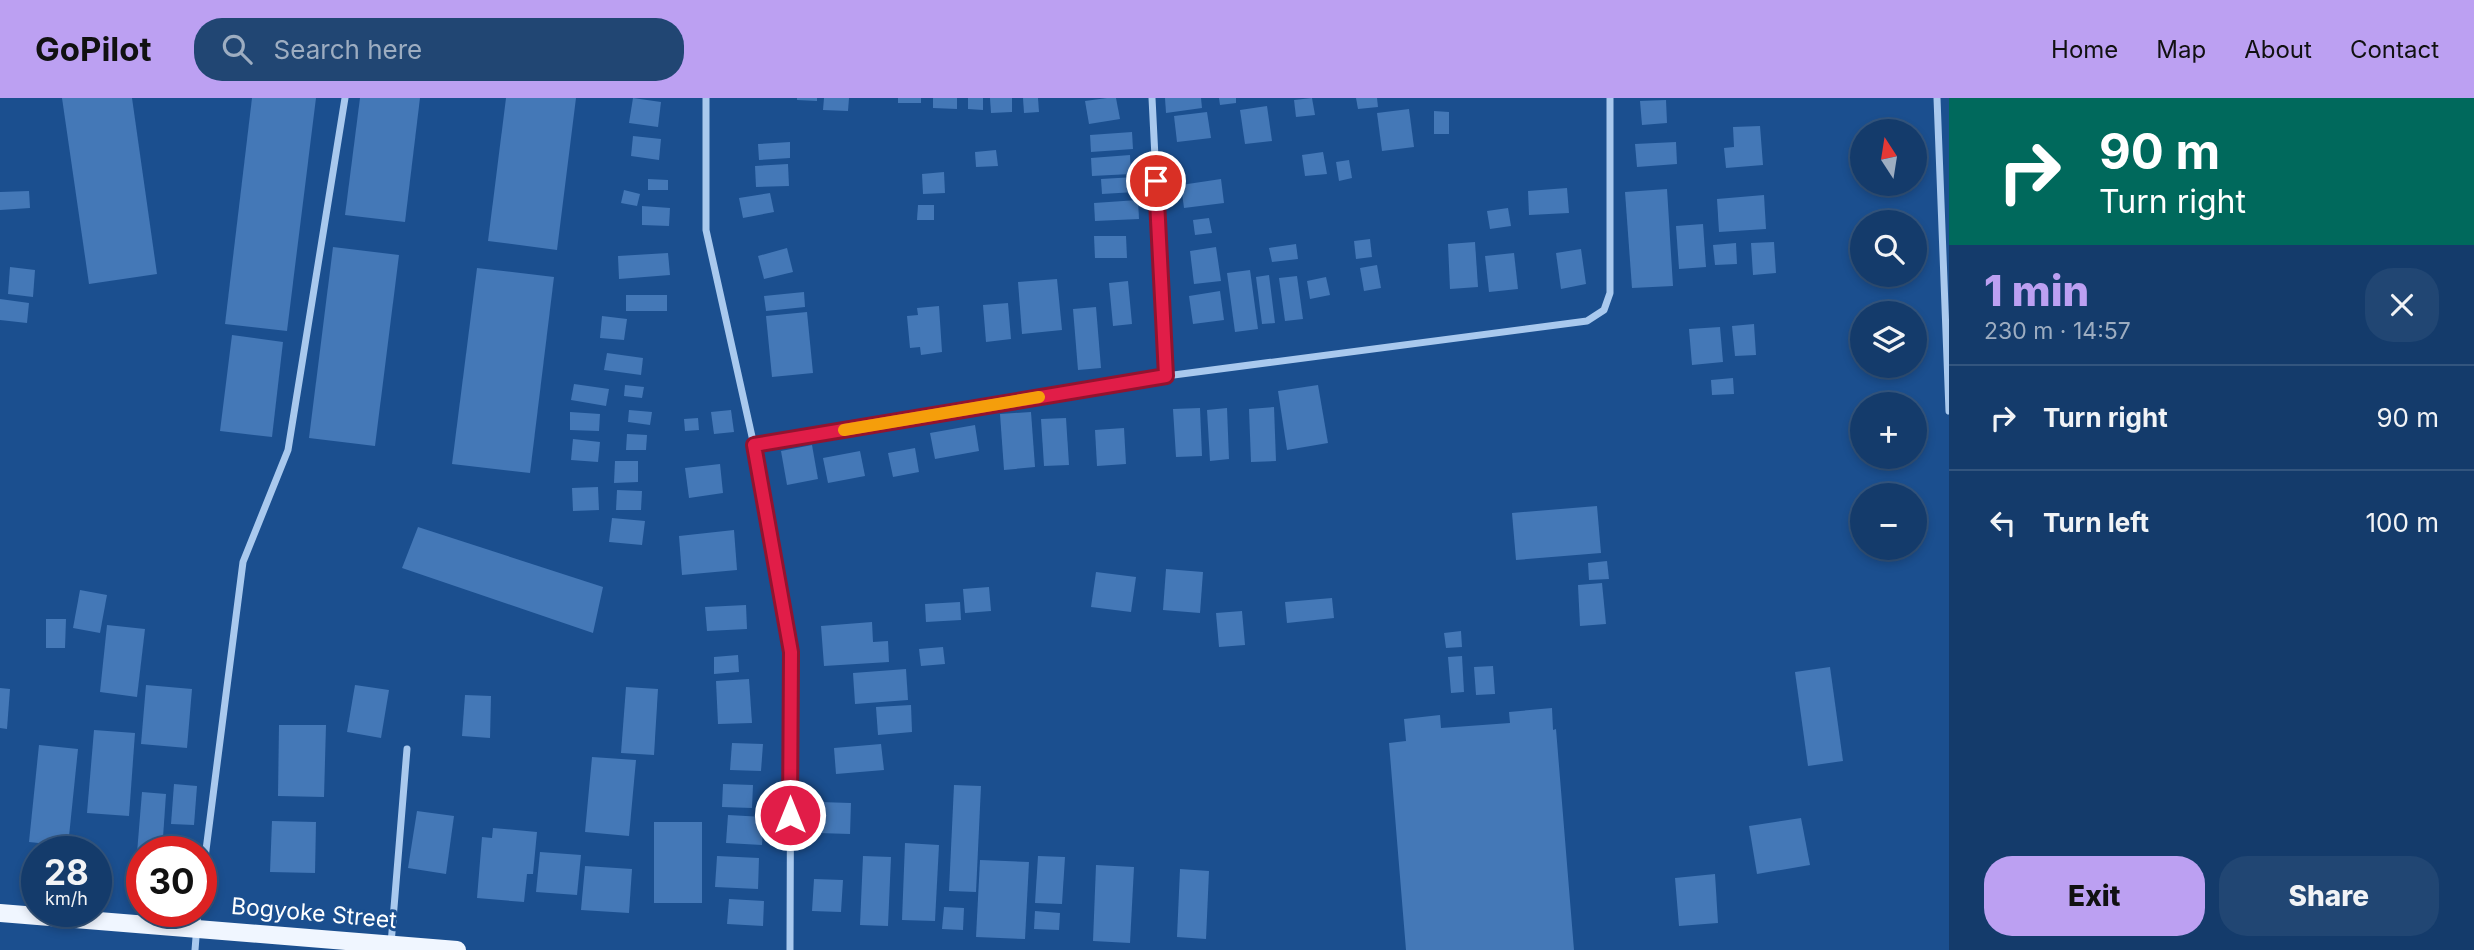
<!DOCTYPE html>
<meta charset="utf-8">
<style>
:root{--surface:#143b6b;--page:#214673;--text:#f1f3f6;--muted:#9dadc1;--line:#33557e;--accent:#bca0f2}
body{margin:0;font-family:Inter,sans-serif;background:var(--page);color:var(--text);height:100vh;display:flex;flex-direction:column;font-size:26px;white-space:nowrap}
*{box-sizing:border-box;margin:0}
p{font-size:23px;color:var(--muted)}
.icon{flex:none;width:38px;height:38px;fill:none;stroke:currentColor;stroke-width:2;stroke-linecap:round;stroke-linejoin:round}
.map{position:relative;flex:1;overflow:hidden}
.panel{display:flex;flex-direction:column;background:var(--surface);width:525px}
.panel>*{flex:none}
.top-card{background:#00695c;color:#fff;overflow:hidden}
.needle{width:46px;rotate:348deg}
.tools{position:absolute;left:1850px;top:21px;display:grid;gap:14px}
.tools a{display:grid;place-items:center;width:77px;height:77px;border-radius:50%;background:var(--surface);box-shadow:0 4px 10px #0003,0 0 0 2px var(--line);font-size:35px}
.speed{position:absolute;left:21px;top:738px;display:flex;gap:14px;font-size:35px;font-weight:700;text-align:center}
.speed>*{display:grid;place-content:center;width:91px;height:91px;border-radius:50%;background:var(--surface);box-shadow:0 4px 10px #0003,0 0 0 2px var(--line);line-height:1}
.speed small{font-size:18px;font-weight:400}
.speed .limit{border:10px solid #d22;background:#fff;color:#111}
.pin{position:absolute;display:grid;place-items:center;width:60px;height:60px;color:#fff;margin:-30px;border:4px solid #fff;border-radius:50%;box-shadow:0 2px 7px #0007}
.me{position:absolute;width:77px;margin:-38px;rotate:0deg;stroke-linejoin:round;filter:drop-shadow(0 0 5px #0008)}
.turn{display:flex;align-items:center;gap:24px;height:147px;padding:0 35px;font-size:32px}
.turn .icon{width:91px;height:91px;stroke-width:2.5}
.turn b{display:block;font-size:49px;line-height:60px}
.round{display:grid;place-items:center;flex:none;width:74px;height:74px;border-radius:28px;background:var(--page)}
.overview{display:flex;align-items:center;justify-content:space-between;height:119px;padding:0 35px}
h1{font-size:42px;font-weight:800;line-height:52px;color:var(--accent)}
.action{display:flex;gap:14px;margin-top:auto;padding:14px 35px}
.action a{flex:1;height:80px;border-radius:28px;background:var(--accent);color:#111;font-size:28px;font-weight:800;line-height:80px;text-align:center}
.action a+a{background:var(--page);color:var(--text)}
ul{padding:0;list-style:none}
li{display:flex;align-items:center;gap:21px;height:105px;padding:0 35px;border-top:2px solid var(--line)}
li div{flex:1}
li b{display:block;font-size:26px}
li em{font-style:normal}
header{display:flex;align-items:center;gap:42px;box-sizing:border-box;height:98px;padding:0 35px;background:var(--accent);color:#111}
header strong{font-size:33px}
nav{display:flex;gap:38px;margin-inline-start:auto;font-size:24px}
.search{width:490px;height:63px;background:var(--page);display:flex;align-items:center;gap:18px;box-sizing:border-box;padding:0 24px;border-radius:28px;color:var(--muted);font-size:26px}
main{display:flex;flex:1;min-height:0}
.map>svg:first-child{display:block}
</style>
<header>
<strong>GoPilot</strong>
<div class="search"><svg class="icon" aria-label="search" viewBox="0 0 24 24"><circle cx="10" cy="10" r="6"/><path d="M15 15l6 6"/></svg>Search here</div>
<nav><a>Home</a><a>Map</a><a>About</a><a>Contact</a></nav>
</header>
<main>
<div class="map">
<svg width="1949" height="852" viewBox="0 0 1949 852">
<rect width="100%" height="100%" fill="#1b4f8f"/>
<!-- building -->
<g fill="#4478b7">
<polygon points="62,0 132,0 157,176 89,186"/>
<polygon points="252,0 316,0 287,233 225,226"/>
<polygon points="360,0 420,0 405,124 345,117"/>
<polygon points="506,0 576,0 557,152 488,143"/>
<polygon points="633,0 661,4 658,29 629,25"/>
<polygon points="797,0 817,0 817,3 797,2"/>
<polygon points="824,0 849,0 848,13 823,12"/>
<rect x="898" y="0" width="23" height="5"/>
<polygon points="933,0 957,0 957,11 933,10"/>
<polygon points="968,0 983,0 983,12 968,11"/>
<polygon points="990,0 1012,0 1012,14 991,15"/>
<polygon points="1023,0 1038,0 1039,14 1024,15"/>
<polygon points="1107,0 1116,0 1120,21 1089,26 1085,3"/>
<polygon points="1165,0 1201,0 1202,10 1166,15"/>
<polygon points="1219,0 1236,0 1236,5 1220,7"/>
<polygon points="1312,0 1315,17 1296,19 1294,2"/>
<polygon points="1356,0 1377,0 1378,9 1358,11"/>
<polygon points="1666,2 1667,25 1642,27 1640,3"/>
<polygon points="1267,8 1272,43 1245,46 1240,12"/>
<polygon points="1409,11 1414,49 1382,53 1377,15"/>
<polygon points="1434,13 1449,14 1449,36 1434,36"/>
<polygon points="1207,14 1211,40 1177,44 1174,18"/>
<polygon points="1760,28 1763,67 1726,70 1724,50 1734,49 1733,29"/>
<polygon points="1132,34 1133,51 1091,54 1090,37"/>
<polygon points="633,38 661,41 659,62 631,58"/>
<polygon points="790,44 790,60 759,62 758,46"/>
<polygon points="1676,44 1677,66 1637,69 1635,46"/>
<polygon points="996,52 998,68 976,69 975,54"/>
<polygon points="1323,54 1327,76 1305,78 1302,57"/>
<polygon points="1130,57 1131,76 1092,78 1091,60"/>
<polygon points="1349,62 1352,80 1339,83 1336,64"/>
<polygon points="788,66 789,88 756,89 755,68"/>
<polygon points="944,74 945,95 923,96 922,76"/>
<polygon points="1135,79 1135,94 1102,96 1101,81"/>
<polygon points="648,81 668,82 668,92 648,92"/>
<polygon points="1221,81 1224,105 1184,110 1181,87"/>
<polygon points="1567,90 1569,115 1529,117 1528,93"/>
<polygon points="1667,91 1673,188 1632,190 1625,94"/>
<polygon points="624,92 640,96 637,108 621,105"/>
<polygon points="29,93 30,110 0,112 0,94"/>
<polygon points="770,95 774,114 743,120 739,100"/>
<polygon points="1764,97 1766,131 1719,134 1717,101"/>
<polygon points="1138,102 1139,121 1095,123 1094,105"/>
<polygon points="918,107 934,107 934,122 917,122"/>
<polygon points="642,108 670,110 669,128 642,127"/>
<polygon points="1508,110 1511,128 1490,131 1487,113"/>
<polygon points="1209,120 1212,135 1195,137 1193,122"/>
<polygon points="1703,126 1706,169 1679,171 1676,128"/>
<polygon points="1094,138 1126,138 1127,160 1095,160"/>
<polygon points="1370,141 1372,159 1356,161 1354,143"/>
<polygon points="1475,144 1478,189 1450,191 1448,146"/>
<polygon points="1774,144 1776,175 1753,177 1751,145"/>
<polygon points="1736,145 1737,166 1715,167 1713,147"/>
<polygon points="1296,146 1298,161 1272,164 1269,150"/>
<polygon points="333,149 399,157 375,348 309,340"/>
<polygon points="1216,149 1221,183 1194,186 1190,153"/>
<polygon points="787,150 793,174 764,181 758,158"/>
<polygon points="1581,151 1586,186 1561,191 1556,155"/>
<polygon points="668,155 670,177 619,181 618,158"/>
<polygon points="1514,155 1518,191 1489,194 1485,158"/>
<polygon points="1377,167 1381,190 1364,193 1360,170"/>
<polygon points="10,169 35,172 33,199 8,196"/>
<polygon points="477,170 554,179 530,375 452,366"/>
<polygon points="1250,172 1258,231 1235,234 1227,175"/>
<polygon points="1269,177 1275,225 1262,226 1256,179"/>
<polygon points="1297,178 1303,221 1285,223 1279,180"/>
<polygon points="1326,179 1330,197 1310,201 1307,183"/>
<polygon points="1057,181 1062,232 1022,236 1018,184"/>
<polygon points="1128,183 1132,226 1113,228 1109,185"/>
<polygon points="1220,193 1224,222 1193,226 1189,198"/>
<polygon points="804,194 805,209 766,213 764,198"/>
<rect x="626" y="197" width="41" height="16"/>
<polygon points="0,201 29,205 27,225 0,222"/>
<polygon points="1008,205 1011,241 986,244 983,207"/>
<polygon points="939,208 942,254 921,257 920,249 910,250 907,218 918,217 917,210"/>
<polygon points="1096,209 1101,270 1078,272 1073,211"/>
<polygon points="807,214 813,275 772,279 766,218"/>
<polygon points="602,218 627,221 624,242 600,240"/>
<polygon points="1754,226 1756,257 1735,258 1732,228"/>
<polygon points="1720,229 1723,264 1692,267 1689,231"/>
<polygon points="232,237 283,244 272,339 220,333"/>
<polygon points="607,255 643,260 641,277 604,272"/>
<polygon points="1733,280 1734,296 1712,297 1711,282"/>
<polygon points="574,286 609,291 606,308 571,302"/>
<polygon points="625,287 644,289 642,300 624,298"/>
<polygon points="1318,287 1328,345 1287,352 1278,293"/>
<polygon points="1274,309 1276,363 1251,364 1249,311"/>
<polygon points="1200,310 1202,358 1176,359 1173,311"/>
<polygon points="1227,310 1229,361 1210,363 1207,312"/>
<polygon points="629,312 652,314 650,327 628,324"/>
<polygon points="731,312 734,334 714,336 711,314"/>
<polygon points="570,314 600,316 599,333 570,332"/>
<polygon points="1031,314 1035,369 1004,372 1000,316"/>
<polygon points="698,320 699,332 685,333 684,321"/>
<polygon points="1066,320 1069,367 1044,368 1041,321"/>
<polygon points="975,327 979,353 935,361 930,335"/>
<polygon points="1124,330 1126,366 1097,368 1095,332"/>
<polygon points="627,336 647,337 646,352 626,352"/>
<polygon points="573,341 600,344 598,364 571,362"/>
<polygon points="812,347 818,381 787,387 781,353"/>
<polygon points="915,350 919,374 893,379 888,355"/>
<polygon points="860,353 865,378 828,385 823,360"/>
<polygon points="615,363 638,363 638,384 614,385"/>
<polygon points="720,366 723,395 689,400 685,370"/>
<polygon points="598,389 599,412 573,413 572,390"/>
<polygon points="617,392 642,393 641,412 616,412"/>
<polygon points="1597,408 1601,455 1516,462 1512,415"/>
<polygon points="612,420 645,423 642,447 609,444"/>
<polygon points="418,429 603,489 593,535 402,470"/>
<polygon points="734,432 737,472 682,477 679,438"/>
<polygon points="1607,463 1609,481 1589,482 1588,465"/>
<polygon points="1166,471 1203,474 1200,515 1163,512"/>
<polygon points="1096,474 1136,479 1131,514 1091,509"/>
<polygon points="1602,485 1606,526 1580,528 1578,487"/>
<polygon points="989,489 991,513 965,515 963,491"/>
<polygon points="80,492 107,497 100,535 73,530"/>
<polygon points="1332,500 1334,520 1287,525 1285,504"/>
<polygon points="960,504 961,522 926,524 925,506"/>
<polygon points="746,507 747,531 707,533 705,509"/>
<polygon points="1242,513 1245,547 1219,549 1216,515"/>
<polygon points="46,521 66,521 65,550 46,550"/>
<polygon points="872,524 873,544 888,543 889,564 824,568 821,528"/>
<polygon points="107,527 145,531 137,599 100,594"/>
<polygon points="1461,533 1462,549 1446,550 1444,535"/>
<polygon points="943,549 945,566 921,568 919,551"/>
<polygon points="738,557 739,574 714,576 714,559"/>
<polygon points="1462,558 1464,594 1451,595 1448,559"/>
<polygon points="1493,568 1495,596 1476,597 1474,569"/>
<polygon points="1830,569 1843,663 1808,668 1795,574"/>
<polygon points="906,571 908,602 855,606 853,575"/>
<polygon points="749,581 752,625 718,626 716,583"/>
<polygon points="146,587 192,591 187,650 141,646"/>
<polygon points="355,587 389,592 381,640 347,634"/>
<polygon points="626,589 658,591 654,657 621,655"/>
<polygon points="0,590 10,591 7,631 0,630"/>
<polygon points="465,597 491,598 490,640 462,638"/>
<polygon points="911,607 912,634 878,637 876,609"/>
<polygon points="1552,610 1553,632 1556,631 1574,852 1406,852 1389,645 1406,643 1404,621 1440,617 1441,630 1510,625 1509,614"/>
<polygon points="279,627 326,627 324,699 278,698"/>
<polygon points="94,632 135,635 129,718 87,715"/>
<polygon points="732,645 763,646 761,673 730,672"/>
<polygon points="881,646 884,672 836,676 834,650"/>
<polygon points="39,647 78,651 68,748 29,744"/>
<polygon points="592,659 636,662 629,738 585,734"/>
<polygon points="174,686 197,688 194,727 171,726"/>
<polygon points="723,686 753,687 752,710 722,709"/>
<polygon points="954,687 981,688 976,794 949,793"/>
<polygon points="142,694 166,696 162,754 137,755"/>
<polygon points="819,704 851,705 850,736 818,735"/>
<polygon points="417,713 454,718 446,776 408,770"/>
<polygon points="728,717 764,719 762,747 726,745"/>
<polygon points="1801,720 1810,767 1757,776 1749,728"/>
<polygon points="272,723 316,724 315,775 270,774"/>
<rect x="654" y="724" width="48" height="81"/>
<polygon points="493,730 537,734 533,776 527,776 524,804 477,800 482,739 492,740"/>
<polygon points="905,745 939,747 935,823 902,822"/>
<polygon points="540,754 581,757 577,797 536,794"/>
<polygon points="717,758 759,760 758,791 715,789"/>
<polygon points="863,758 891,759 888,828 860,827"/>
<polygon points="1038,758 1065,759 1062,806 1035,805"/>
<polygon points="980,762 1029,764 1025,841 976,839"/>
<polygon points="1096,767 1134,769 1130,845 1093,843"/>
<polygon points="585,768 632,771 629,815 581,812"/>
<polygon points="1180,771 1209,773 1206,841 1177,839"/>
<polygon points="1715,776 1718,825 1679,828 1675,780"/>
<polygon points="814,781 843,782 841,814 812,813"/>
<polygon points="729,801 764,803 763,828 727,826"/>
<polygon points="944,809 964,810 963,832 942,831"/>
<polygon points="1035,813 1060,815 1059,832 1034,831"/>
</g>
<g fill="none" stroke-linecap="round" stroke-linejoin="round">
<!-- minor -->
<g stroke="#a9c9ee" stroke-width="7">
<polyline points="706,0 706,132 757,361 791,554 790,852"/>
<polyline points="1152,0 1166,278"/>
<polyline points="1937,0 1949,313"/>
<polyline points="754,347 1166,278 1587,223 1604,212 1610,195 1610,0"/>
<polyline points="201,791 243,464 288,352 345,0"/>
<polyline points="391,846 407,651"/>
<polyline points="195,852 198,814"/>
</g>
<!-- primary -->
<polyline stroke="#f0f6ff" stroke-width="18" points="0,815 457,852"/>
</g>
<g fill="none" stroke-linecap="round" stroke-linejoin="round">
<!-- route casing -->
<g stroke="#92132f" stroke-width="18">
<polyline id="route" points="790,717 791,554 754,347 1166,278 1156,83"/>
</g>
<!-- route -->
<use href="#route" stroke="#e11d48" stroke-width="12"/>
<!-- slow -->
<polyline stroke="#f59e0b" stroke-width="12" points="844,332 1039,299"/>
</g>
<g text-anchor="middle" stroke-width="6" stroke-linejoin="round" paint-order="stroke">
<!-- street labels -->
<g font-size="23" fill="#fff" stroke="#1b4f8f">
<text transform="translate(314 815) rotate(5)" y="8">Bogyoke Street</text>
</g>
</g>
</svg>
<div class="tools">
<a><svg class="needle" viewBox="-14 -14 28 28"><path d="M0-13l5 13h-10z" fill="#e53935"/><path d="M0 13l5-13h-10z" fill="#9dadc1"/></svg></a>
<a><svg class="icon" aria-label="search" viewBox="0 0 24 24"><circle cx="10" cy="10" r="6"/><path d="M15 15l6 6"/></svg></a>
<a><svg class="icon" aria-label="layers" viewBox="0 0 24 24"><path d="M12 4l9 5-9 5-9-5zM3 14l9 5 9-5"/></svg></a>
<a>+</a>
<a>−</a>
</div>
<div class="speed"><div>28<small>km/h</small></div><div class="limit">30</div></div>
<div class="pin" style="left:1156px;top:83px;background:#d93025"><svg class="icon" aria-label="arrive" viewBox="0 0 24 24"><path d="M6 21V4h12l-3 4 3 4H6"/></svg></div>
<svg class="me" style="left:790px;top:717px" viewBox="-20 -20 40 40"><circle r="17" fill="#e11d48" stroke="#fff" stroke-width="3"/><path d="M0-11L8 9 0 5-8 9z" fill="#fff"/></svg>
</div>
<section class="panel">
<div class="top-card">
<div class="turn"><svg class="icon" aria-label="right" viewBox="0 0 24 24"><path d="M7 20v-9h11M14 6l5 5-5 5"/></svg><div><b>90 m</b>Turn right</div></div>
</div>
<div class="overview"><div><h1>1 min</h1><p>230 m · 14:57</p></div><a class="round"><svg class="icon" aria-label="close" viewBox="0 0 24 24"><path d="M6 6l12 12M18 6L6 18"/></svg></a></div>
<ul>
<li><svg class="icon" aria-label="right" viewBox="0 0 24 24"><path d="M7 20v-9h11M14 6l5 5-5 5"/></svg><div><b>Turn right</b></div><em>90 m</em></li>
<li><svg class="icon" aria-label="left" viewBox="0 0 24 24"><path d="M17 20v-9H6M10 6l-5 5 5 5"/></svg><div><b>Turn left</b></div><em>100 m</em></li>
</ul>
<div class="action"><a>Exit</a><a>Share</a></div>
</section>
</main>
